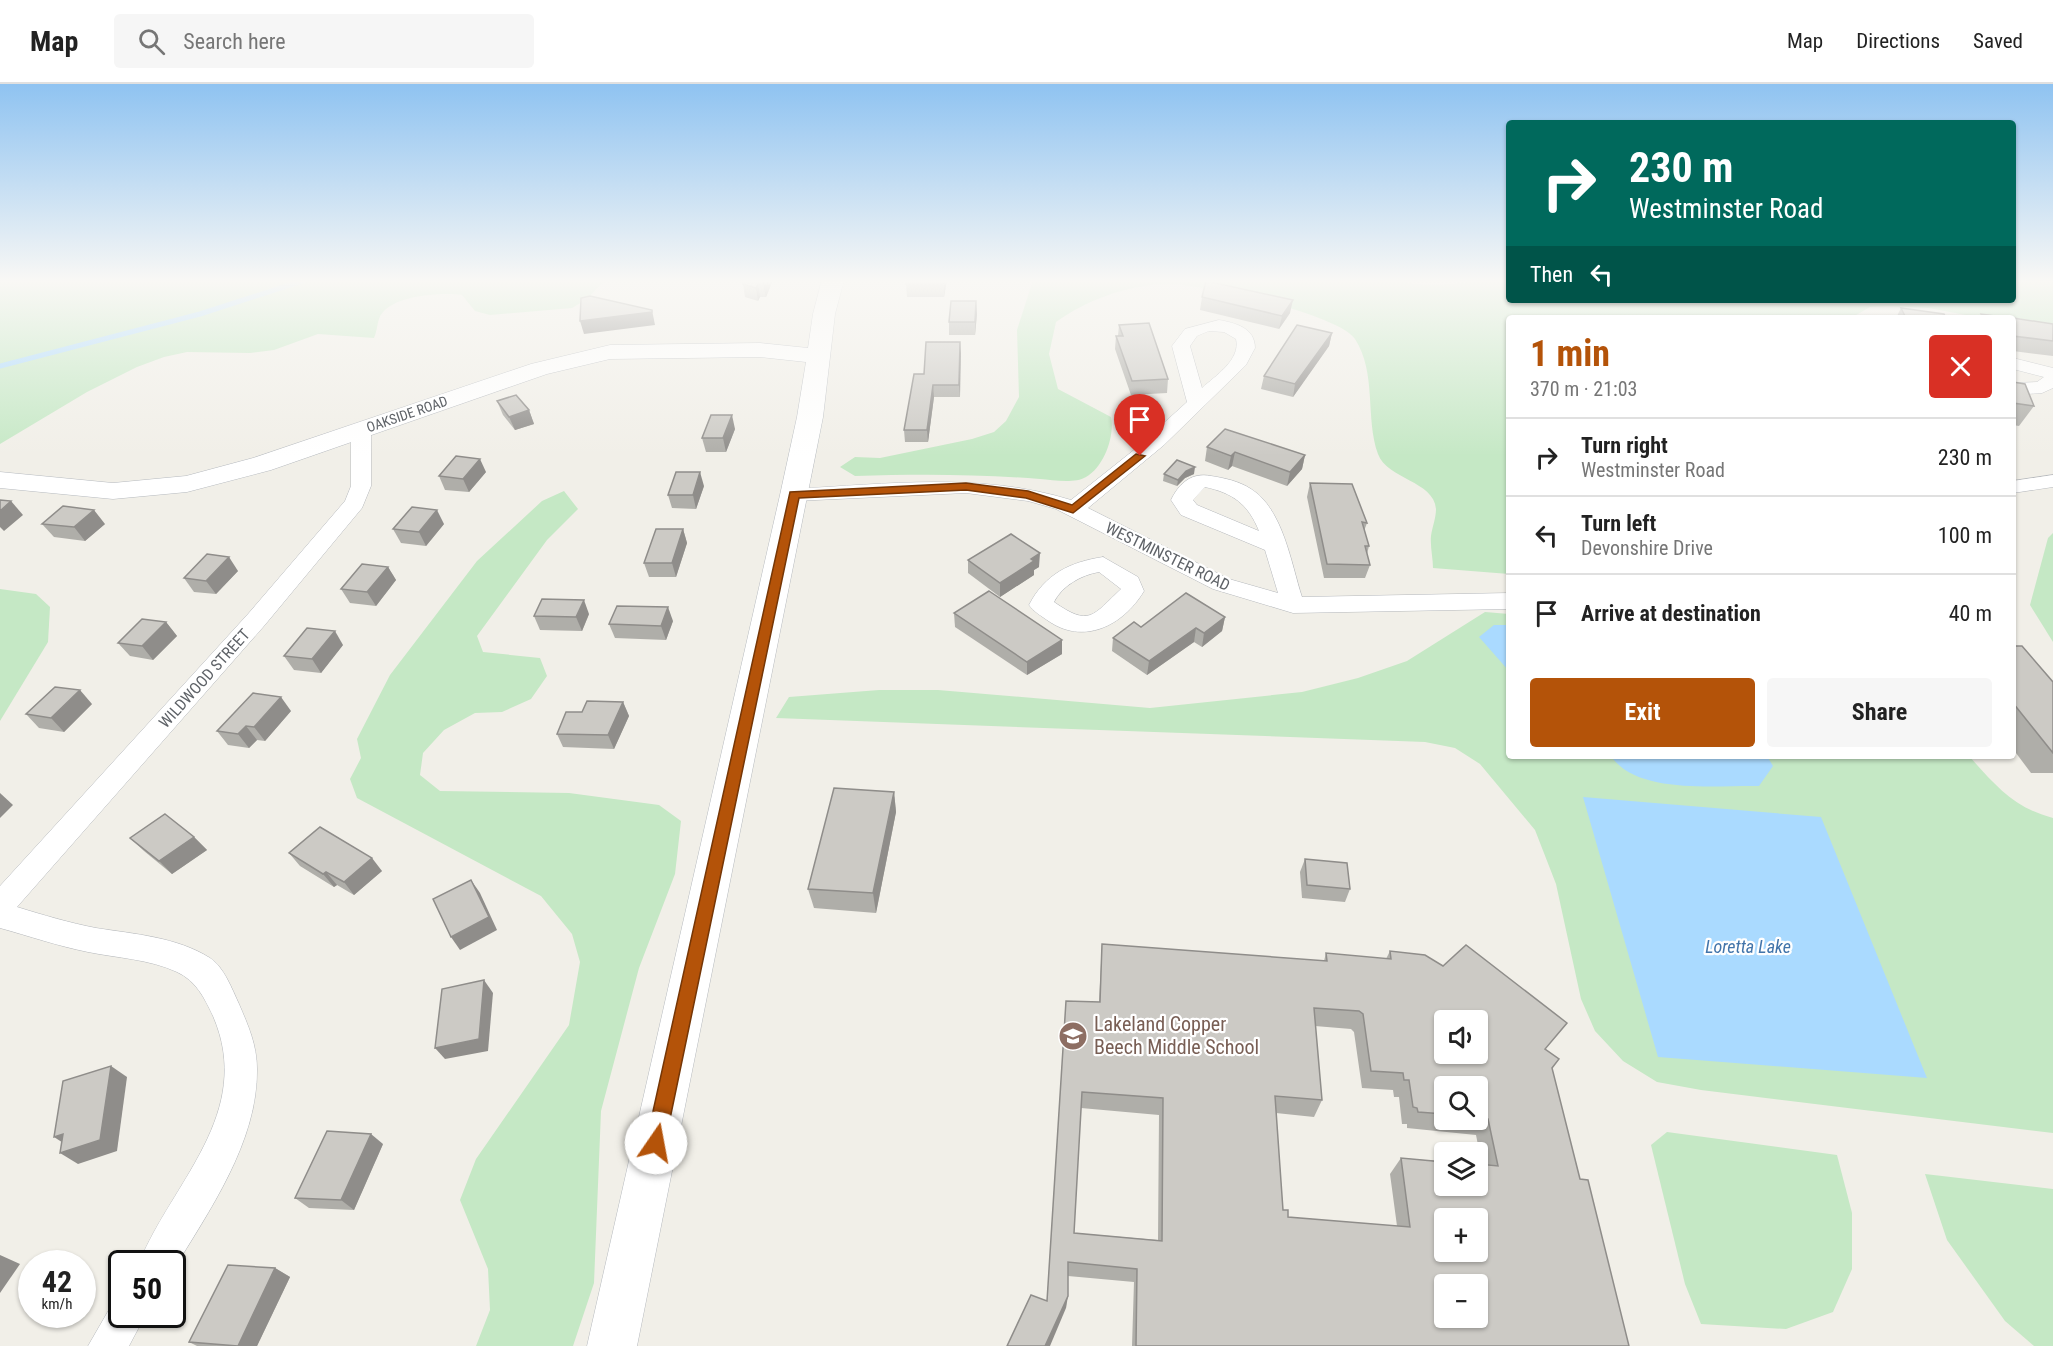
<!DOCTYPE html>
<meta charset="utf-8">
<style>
:root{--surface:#fff;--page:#f6f6f6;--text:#222;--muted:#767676;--line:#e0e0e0;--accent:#b45309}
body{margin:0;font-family:"Roboto Condensed",sans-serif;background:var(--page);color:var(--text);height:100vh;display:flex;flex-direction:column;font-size:22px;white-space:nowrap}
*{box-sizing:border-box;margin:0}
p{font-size:20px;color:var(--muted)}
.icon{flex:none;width:33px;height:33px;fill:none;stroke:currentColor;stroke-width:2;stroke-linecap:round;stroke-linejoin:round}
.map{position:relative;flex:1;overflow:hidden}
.drawer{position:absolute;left:1506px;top:231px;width:510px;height:444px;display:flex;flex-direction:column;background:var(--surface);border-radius:6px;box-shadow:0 2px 4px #0004}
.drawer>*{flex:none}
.guide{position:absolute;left:1506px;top:36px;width:510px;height:183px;border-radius:6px;box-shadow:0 2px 4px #0004;background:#00695c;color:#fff;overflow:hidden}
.tools{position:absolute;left:1434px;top:926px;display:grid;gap:12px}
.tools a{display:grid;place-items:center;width:54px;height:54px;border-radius:6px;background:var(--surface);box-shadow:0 2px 4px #0004;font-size:30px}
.speed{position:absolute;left:18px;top:1166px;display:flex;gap:12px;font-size:30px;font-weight:700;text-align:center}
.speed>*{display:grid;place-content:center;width:78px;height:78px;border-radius:50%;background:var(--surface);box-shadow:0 2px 4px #0004;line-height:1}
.speed small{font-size:15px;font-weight:400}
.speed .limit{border:3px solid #111;border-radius:9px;background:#fff;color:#111}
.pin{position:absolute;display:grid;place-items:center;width:51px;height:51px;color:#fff;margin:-62px -26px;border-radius:50% 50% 50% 0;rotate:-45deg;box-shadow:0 0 6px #0007}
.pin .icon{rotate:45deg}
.me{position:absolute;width:66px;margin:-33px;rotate:12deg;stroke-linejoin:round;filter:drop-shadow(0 0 4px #0008)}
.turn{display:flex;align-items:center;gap:21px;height:126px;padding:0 24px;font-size:27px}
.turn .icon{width:78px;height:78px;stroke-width:2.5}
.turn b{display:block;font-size:42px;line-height:51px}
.then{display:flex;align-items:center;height:57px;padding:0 24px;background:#0003;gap:12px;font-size:22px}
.round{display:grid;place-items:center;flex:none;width:63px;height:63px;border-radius:6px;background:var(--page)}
.head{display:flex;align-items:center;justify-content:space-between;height:102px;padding:0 24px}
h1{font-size:36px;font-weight:700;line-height:45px;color:var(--accent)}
.action{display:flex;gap:12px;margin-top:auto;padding:12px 24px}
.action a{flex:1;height:69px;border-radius:6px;background:var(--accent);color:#fff;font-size:24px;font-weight:700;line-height:69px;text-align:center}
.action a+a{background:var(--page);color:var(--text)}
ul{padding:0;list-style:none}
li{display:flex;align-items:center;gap:18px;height:78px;padding:0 24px;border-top:2px solid var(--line)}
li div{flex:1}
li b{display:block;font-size:22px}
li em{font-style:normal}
header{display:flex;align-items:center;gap:36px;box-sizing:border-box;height:84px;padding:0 30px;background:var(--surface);border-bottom:2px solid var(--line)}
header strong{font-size:28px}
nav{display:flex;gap:33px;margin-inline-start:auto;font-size:21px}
.search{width:420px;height:54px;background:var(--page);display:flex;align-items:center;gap:15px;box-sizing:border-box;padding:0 21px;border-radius:6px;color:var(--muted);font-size:22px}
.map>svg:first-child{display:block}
</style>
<header>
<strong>Map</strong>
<div class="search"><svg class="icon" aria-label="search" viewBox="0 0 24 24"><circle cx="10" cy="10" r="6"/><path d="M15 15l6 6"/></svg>Search here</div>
<nav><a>Map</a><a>Directions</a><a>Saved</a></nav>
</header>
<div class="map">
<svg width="2053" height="1262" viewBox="0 0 2053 1262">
<rect width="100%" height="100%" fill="#f1efe8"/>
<!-- green -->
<g fill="#c5e8c5">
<path d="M0,196h605l-18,19 -15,9 -82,7 -15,-4 -13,-16c-20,-3 -75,0 -83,24 -2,6 -2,12 -5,19l-56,-4 -44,16 -24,3 -63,-1 -23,5 -27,10 -50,25 -87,52z"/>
<path d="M1033,196h359c43,10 76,0 117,0v20h504v-20h40v52l-40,-8v-6h-32l-52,-10 -41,-2 -18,1 -19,11h-342v256l-76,-6c0,-10 -3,-22 -2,-32 1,-8 5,-18 5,-27 -2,-28 -49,-30 -58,-55 -13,-36 -1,-81 -23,-115 -16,-25 -162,-58 -194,-55 -38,3 -74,16 -105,38l-7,32 9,35 53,28c4,19 -7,50 -25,60 -12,7 -33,3 -46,2 -63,-5 -122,-5 -185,-3l-15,-9 15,-10 25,1 92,-19 22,-7 12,-11 13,-24 -2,-67z"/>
<polygon points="564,407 578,425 547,456 477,552 483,568 540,574 547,592 531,615 502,628 475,629 444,646 423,669 420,691 440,707 569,709 659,721 681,737 675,790 639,884 601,1027 594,1199 573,1262 476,1262 490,1226 488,1185 460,1116 476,1075 569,941 580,878 572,850 541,812 357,714 350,695 361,674 357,655 390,591 477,477 542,417"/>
<polygon points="2053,449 2053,558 2030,521 2048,454"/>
<polygon points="0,505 36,510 50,523 48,558 0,637"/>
<path d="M1485,528l24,2v142h460c26,29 45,52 84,62v315l-352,-43 -44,-8 -34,-21 -28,-30 -14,-32 -25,-115 -21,-54 -55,-66 -25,-16 -30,-6 -649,-24 13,-21 90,-7h59l212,18 152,-16 56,-14 49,-17z"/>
<polygon points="1667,1048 1837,1071 1852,1129 1852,1185 1833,1228 1786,1245 1701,1240 1685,1200 1651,1061"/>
<polygon points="1925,1090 2053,1105 2053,1262 2034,1262 2005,1237 1947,1156"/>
</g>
<!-- water -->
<g fill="#aadaff">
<polygon points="1494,541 1509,541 1509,587 1479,553"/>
<path d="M1611,672h156l6,10 -14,20c-43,-1 -122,9 -148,-30z"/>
<polygon points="1583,713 1821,733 1927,994 1658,973"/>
</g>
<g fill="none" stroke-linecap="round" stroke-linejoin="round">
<!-- stream -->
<polyline stroke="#aadaff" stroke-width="5" points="0,282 200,230 305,196"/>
<!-- street casing -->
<g stroke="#b5b8bc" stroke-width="1">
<g id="street">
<path d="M1219,236c17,3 36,8 36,28l-9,17 -82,80 -76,63 141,71 49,14 -13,-43 -84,-35 -10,-15c8,-17 21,-28 40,-24 13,2 28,5 40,13 32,20 40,74 51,108l207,-4v16l-216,4 -80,-24 -157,-80 -28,-8 -62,-8 -172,8 -7,-1 -3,-5 3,-5 7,-1c93,-5 187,-17 277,11l63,-50 53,-48 -15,-56 13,-17zM1209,247l15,1 12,7c5,21 -21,37 -34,49l-12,-42 7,-10zM1205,403c28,6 43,17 54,44l-62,-26 -4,-5z"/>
<polygon points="2013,274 2053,284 2053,304 2042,309 2013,311 2013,299 2037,298 2044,293 2013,285"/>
<path d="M361,340l10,6v56l-9,22 -98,118 -247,281c26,8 53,16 79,21 38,6 81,9 114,30 14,9 22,31 29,46 9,21 18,41 18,65 1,73 -48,142 -85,203v-9h-33c33,-81 116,-150 74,-247 -9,-19 -17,-35 -36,-44 -28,-13 -60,-14 -89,-20 -30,-6 -59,-16 -88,-24v-42l248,-272 97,-113 6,-15v-56z"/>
<polygon points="2053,391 2053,403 2013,409 2013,397"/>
<path d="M1103,473l35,20 6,14c-21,35 -61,55 -97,29 -7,-5 -13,-8 -18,-15 16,-31 41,-43 74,-48zM1099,488l22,17c-29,27 -31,38 -67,13 8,-16 27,-27 45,-30z"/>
<polygon points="122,1213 122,1230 146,1230 129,1262 88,1262 114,1217"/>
</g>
</g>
<!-- secondary casing -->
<g stroke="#b6babf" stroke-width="1">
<polygon id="secondary" points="822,196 844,196 835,230 823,333 637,1262 587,1262 780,411 797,333 806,278 760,273 610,275 547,290 271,386 187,408 113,415 0,404 0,388 113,399 186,392 253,374 531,280 610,261 760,259 808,264 813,230"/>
</g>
<!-- street -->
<use href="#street" fill="#fff" fill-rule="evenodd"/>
<!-- secondary -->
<use href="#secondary" fill="#fff" fill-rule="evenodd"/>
</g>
<!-- wall -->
<g fill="#afaea9" fill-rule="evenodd">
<polygon points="773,196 766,213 760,213 758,217 745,213 743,200"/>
<polygon points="907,196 947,196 944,213 907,213 906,200"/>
<polygon points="1202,213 1290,229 1279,245 1200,226"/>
<polygon points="976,217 977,230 975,251 949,251 949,238"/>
<polygon points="1901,224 1946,234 1896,234"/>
<polygon points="2013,234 2053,240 2053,272 2013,267"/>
<polygon points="1119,241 1168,295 1167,309 1131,311 1115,265 1116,252 1118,252"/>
<polygon points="1332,249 1329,262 1293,313 1261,305 1264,292"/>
<polygon points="960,258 960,313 934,313 928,358 905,358 904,346 924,290"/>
<polygon points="2013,298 2034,322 2019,342 2013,341"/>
<polygon points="497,317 529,326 534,340 515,346 503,331"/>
<polygon points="735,345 726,368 706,368 702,354"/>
<polygon points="1207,363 1305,371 1302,385 1287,402 1232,382 1228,386 1205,377"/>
<polygon points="486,388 469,408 445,406 439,392"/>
<polygon points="1164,390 1194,390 1185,394 1177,402 1163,397"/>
<polygon points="1310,399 1367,439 1364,447 1369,462 1367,470 1370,481 1365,494 1324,494 1307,413"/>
<polygon points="704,402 696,425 672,424 668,411"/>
<polygon points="42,440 105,440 85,457 54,453"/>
<polygon points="444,440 426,462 401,459 393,445"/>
<polygon points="683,445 687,459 676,493 649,493 644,479"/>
<polygon points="968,476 1039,483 1034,486 1034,491 1000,513 968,489"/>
<polygon points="388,483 396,496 376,522 350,519 341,505"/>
<polygon points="238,487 216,510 194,508 184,494"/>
<polygon points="954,529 1062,570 1027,591 955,543"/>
<polygon points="589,530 582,547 540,546 534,532"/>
<polygon points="1225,533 1222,547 1202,563 1194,558 1147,591 1112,567 1113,554 1141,543"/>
<polygon points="673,537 666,556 615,554 609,540"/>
<polygon points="166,538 177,552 153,576 130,572 118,559"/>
<polygon points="343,561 321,589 294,586 284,572"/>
<polygon points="2013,562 2053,598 2053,689 2031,689 2013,665"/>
<polygon points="623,618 629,632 614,665 563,663 557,650 582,628"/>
<polygon points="92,620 64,648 39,644 26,630"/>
<polygon points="291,627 265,657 257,656 249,664 228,661 217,647"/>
<polygon points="894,708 896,728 876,829 814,824 808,805"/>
<polygon points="194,753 207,766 172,790 144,767 130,754"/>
<polygon points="289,769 382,787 354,811 337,801 334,803 300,782"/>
<polygon points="1305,775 1350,805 1345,818 1302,814 1300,788"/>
<path d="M1102,860l222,17 2,-8 60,6 4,-8 156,98 6,19 28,111 49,167h-497l2,-64 -66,-6 -2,32 -19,-7 19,-300 33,1zM1315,942l36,3 3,3 8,56 31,2 1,7h5l3,27h5v4l69,7 6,30 -81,-7 -11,16 7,52 -109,-9 -5,-7 -7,-97 38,4 8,-17zM1444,1002h34v33h-34zM1081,1024l78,7 -1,125 -84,-7z"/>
<polygon points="383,1060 354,1126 309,1124 295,1114"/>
<polygon points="275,1184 290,1193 257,1262 197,1262 189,1258"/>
</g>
<!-- shaded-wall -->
<g fill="#8f8d8a">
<polygon points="765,196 773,196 766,213 763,200"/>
<polygon points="944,196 947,196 944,213"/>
<polygon points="758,200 760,213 758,217 756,204"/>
<polygon points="1293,216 1290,229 1279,245 1282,232"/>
<polygon points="976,217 977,230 975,251 975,238"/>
<polygon points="652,226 655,241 584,250 580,237"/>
<polygon points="1332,249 1329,262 1293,313 1295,300"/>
<polygon points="960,258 961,269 960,313 959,301"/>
<polygon points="933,301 934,313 928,358 927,346"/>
<polygon points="529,326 534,340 515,346 509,333"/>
<polygon points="732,331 735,345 726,368 723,354"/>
<polygon points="1235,368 1232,382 1228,386 1231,372"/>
<polygon points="1305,371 1302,385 1287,402 1290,388"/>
<polygon points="480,375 486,388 469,408 463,395"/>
<polygon points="1195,383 1194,390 1185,394 1177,402 1178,396 1186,387"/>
<polygon points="700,388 704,402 696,425 693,411"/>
<polygon points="11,417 23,431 4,447 0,443 0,427"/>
<polygon points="94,426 105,440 85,457 74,443"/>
<polygon points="437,426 444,440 426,462 419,448"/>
<polygon points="683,445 687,459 676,493 672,479"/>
<polygon points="1040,469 1039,483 1034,486 1034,491 1000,513 1000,499 1031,475"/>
<polygon points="229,473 238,487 216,510 206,497"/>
<polygon points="388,483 396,496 376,522 367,508"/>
<polygon points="584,516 589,530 582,547 576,533"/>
<polygon points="668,523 673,537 666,556 661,542"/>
<polygon points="1225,533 1222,547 1202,563 1204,549"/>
<polygon points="166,538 177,552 153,576 142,562"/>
<polygon points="1196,544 1194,558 1147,591 1149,577"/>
<polygon points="335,547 343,561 321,589 312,575"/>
<polygon points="1062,556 1062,570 1027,591 1027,578"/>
<polygon points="80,606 92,620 64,648 51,634"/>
<polygon points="281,613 291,627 265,657 254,643"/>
<polygon points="623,618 629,632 614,665 608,651"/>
<polygon points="246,642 257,656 249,664 238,650"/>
<polygon points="894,708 896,728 876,829 873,809"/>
<polygon points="0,709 13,721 0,734"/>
<polygon points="194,753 207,766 172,790 159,777"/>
<polygon points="372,774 382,787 354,811 344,798"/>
<polygon points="326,788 337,801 334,803 323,790"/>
<polygon points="471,796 480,809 497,846 460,866 451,853"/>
<polygon points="484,896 493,909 488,967 445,975 435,964"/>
<polygon points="111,982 127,993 117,1067 78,1080 60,1069"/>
<polygon points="63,1050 71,1064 54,1053"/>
<polygon points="371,1050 383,1060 354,1126 341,1116"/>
<polygon points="0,1171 20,1180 0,1209"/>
<polygon points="275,1184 290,1193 257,1262 238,1262"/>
<polygon points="1068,1212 1066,1224 1050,1262 1045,1262"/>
</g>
<!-- building -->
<g fill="#cccac5" stroke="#8f8d8a" stroke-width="1.5" fill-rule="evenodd">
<polygon points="744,196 765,196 763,200 758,200 756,204 743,200"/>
<polygon points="907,196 944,196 944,200 906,200"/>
<polygon points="1206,197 1293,216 1282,232 1202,213"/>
<polygon points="590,212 652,226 652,228 580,237 581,214"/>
<polygon points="951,217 976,217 975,238 949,238"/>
<polygon points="1901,224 1944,230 1946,234 1906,234"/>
<polygon points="1981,230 2009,234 1983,234"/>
<polygon points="2013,234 2053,240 2053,257 2013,252"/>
<polygon points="1149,239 1168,295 1132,297 1116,252 1123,252 1119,241"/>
<polygon points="1297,241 1332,249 1295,300 1264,292"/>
<polygon points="926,258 960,258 959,301 933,301 927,346 904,346 914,290 924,290"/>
<polygon points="2013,298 2025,300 2034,322 2013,319"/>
<polygon points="516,311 529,326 509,333 497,317"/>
<polygon points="711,331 732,331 723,354 702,354"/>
<polygon points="1225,345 1305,371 1290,388 1235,368 1231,372 1207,363"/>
<polygon points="456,372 480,375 463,395 439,392"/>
<polygon points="1177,376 1195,383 1186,387 1178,396 1164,390"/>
<polygon points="676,388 700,388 693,411 668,411"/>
<polygon points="1310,399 1352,400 1367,439 1362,438 1369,462 1365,462 1370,481 1327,480"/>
<polygon points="0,416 11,417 0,427"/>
<polygon points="63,422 94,426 74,443 42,440"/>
<polygon points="412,423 437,426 419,448 393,445"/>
<polygon points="656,445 683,445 672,479 644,479"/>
<polygon points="1011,450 1040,469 1031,475 1034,477 1000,499 968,476"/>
<polygon points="207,470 229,473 206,497 184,494"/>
<polygon points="362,480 388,483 367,508 341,505"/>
<polygon points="989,507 1062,556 1027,578 954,529"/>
<polygon points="1186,509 1225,533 1204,549 1196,544 1149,577 1113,554 1134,538 1141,543"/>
<polygon points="542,515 584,516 576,533 534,532"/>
<polygon points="617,522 668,523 661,542 609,540"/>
<polygon points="142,535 166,538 142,562 118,559"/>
<polygon points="307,544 335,547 312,575 284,572"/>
<polygon points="2013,562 2022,562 2053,598 2053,669 2013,619"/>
<polygon points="55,603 80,606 51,634 26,630"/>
<polygon points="253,609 281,613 254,643 246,642 238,650 217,647"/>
<polygon points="587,617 623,618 608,651 557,650 566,628 582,628"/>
<polygon points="834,704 894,708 873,809 808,805"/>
<polygon points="165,730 194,753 159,777 130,754"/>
<polygon points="320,743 372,774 344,798 326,788 323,790 289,769"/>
<polygon points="1305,775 1347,779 1350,805 1307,801"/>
<polygon points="471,796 489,833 451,853 433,815"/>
<path d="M1102,860l225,17 -1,-8 65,6 -1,-8 35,4 18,11 23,-21 101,78 -22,26 14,10 -7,9 28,111 8,1 41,166h-493l1,-77 -69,-7v34l-23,50h-38l24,-51 16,6 19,-300 34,1zM1314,924l45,3 4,3 8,57 32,2 1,7h5l4,27 4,1 1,4 26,2v-28h34v32l10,1 10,47 -20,-2v21h-34v-23l-43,-4 9,69 -122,-10v-7h-5l-8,-114 47,4zM1444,936h34v33h-34zM1082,1008l81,6 -1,143 -88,-8zM1444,1134h34v33h-34zM1444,1200h34v33h-34z"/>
<polygon points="484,896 479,955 435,964 442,905"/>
<polygon points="111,982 100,1056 60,1069 63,1050 54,1053 63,997"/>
<polygon points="327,1047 371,1050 341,1116 295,1114"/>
<polygon points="228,1181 275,1184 238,1262 189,1258"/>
</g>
<!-- sky -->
<linearGradient id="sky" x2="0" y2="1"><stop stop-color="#8fc3f1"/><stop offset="0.53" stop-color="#f9f8f5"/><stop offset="1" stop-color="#f9f8f5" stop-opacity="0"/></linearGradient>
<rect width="2053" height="372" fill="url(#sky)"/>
<!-- route -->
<polygon fill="#b45309" stroke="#753606" stroke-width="1.5" points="1136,370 1145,372 1073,429 1026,414 966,406 799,414 665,1059 662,1065 656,1068 649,1065 646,1059 790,408 966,399 1028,407 1072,421"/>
<!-- icons -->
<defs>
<g id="school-disc" transform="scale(1.5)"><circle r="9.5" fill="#8d6e63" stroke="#fff"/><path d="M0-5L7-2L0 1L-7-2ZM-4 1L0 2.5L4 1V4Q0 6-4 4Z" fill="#fff"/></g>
</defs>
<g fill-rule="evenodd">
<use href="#school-disc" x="1073" y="952"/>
</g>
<g text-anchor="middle" stroke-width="4.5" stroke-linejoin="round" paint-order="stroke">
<!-- far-street labels -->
<g font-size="14" fill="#5f6368" stroke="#fff">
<text transform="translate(407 330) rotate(-19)" y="5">OAKSIDE ROAD</text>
</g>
<!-- street labels -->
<g font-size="16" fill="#5f6368" stroke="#fff">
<text transform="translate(1168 472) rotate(26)" y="6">WESTMINSTER ROAD</text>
<text transform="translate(204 594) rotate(-48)" y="6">WILDWOOD STREET</text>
</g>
<!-- water labels -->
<g font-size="18" font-style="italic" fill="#4174aa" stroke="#fff">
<text x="1748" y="869">Loretta Lake</text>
</g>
<!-- near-education labels -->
<g font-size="20" fill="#785e54" stroke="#fff" text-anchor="start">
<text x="1094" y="947">Lakeland Copper<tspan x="1094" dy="23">Beech Middle School</tspan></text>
</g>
</g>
</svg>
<div class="tools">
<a><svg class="icon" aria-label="sound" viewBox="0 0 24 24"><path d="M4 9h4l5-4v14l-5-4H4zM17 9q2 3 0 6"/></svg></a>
<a><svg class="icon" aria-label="search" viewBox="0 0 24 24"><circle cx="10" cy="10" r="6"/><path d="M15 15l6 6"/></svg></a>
<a><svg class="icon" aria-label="layers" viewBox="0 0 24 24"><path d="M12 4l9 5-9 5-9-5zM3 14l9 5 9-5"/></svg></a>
<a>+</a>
<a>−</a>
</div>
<div class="speed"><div>42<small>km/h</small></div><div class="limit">50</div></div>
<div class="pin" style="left:1140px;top:372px;background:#d93025"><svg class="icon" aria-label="arrive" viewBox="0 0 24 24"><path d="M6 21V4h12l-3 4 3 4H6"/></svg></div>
<svg class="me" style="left:656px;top:1059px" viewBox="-20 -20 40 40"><circle r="19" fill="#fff"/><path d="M0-13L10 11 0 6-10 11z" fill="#b45309"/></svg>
<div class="guide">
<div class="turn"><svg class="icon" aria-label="right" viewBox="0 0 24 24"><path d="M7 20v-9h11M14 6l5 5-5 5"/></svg><div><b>230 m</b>Westminster Road</div></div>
<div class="then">Then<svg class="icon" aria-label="left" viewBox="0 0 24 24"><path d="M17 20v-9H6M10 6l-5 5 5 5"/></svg></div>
</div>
<section class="drawer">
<div class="head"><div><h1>1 min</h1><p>370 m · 21:03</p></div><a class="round" style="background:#d93025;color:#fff"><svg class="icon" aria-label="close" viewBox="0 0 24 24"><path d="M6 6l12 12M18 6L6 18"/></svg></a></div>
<ul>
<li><svg class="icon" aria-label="right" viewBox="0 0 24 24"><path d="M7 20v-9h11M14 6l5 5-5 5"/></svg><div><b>Turn right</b><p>Westminster Road</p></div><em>230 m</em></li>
<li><svg class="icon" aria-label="left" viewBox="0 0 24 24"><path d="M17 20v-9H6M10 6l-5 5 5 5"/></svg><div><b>Turn left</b><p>Devonshire Drive</p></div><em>100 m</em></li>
<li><svg class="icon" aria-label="arrive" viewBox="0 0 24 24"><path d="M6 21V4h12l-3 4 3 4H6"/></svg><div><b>Arrive at destination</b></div><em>40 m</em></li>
</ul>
<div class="action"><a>Exit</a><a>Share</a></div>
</section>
</div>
